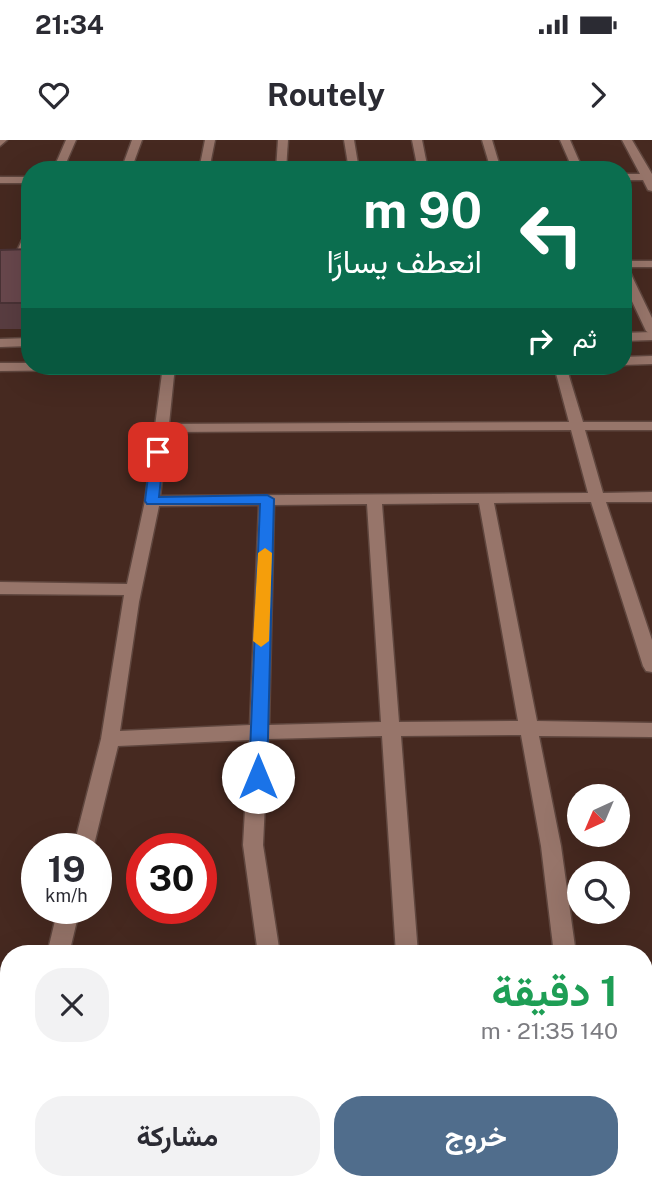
<!DOCTYPE html>
<html lang="ar">
<meta charset="utf-8">
<style>
:root{--surface:#fff;--page:#f2f2f3;--text:#2b2b33;--muted:#7c7c81;--accent:#506d8c}
body{margin:0;font-family:"Public Sans",Vazirmatn,sans-serif;background:var(--page);color:var(--text);direction:rtl;height:100vh;display:flex;flex-direction:column;font-size:26px;white-space:nowrap}
*{box-sizing:border-box;margin:0}
p{font-size:23px;color:var(--muted)}
.icon{flex:none;width:38px;height:38px;fill:none;stroke:currentColor;stroke-width:2;stroke-linecap:round;stroke-linejoin:round}
.map{position:relative;flex:1;overflow:hidden;direction:ltr}
.panel{position:absolute;left:0px;top:805px;width:653px;height:245px;display:flex;flex-direction:column;background:var(--surface);border-radius:28px 28px 0 0;box-shadow:0 7px 28px #0002;direction:rtl}
.panel>*{flex:none}
.banner{position:absolute;left:21px;top:21px;width:611px;height:214px;border-radius:28px;box-shadow:0 7px 28px #0002;direction:rtl;background:#0b6e4f;color:#fff;overflow:hidden}
.needle{width:46px;rotate:224deg}
.buttons{position:absolute;left:567px;top:644px;display:grid;gap:14px}
.buttons a{display:grid;place-items:center;width:63px;height:63px;border-radius:50%;background:var(--surface);box-shadow:0 7px 28px #0002;font-size:35px}
.speed{position:absolute;left:21px;top:693px;display:flex;gap:14px;font-size:35px;font-weight:700;text-align:center}
.speed>*{display:grid;place-content:center;width:91px;height:91px;border-radius:50%;background:var(--surface);box-shadow:0 7px 28px #0002;line-height:1}
.speed small{font-size:18px;font-weight:400}
.speed .limit{border:10px solid #d22;background:#fff;color:#111}
.pin{position:absolute;display:grid;place-items:center;width:60px;height:60px;color:#fff;margin:-30px;border-radius:14px;box-shadow:0 4px 10px #0006}
.me{position:absolute;width:77px;margin:-38px;rotate:0deg;stroke-linejoin:round;filter:drop-shadow(0 0 5px #0008)}
.turn{display:flex;align-items:center;gap:24px;height:147px;padding:0 35px;font-size:32px}
.turn .icon{width:91px;height:91px;stroke-width:2.5}
.turn b{display:block;font-size:49px;line-height:60px}
.then{display:flex;align-items:center;height:66px;padding:0 35px;background:#0003;gap:14px;font-size:26px}
.round{display:grid;place-items:center;flex:none;width:74px;height:74px;border-radius:28px;background:var(--page)}
.overview{display:flex;align-items:center;justify-content:space-between;height:119px;padding:0 35px}
h1{font-size:42px;font-weight:700;line-height:52px;color:#1e9e55}
.primary-button{display:flex;gap:14px;margin-top:auto;padding:14px 35px}
.primary-button a{flex:1;height:80px;border-radius:28px;background:var(--accent);color:#fff;font-size:28px;font-weight:700;line-height:80px;text-align:center}
.primary-button a+a{background:var(--page);color:var(--text)}
.status{display:flex;justify-content:space-between;align-items:center;height:49px;padding:0 35px;background:var(--surface);direction:ltr}
.status svg{height:19px;fill:currentColor}
header{display:flex;justify-content:space-between;align-items:center;height:91px;padding:0 35px;background:var(--surface);font-size:32px;font-weight:700}
.map>svg:first-child{display:block}
</style>
<div class="status"><b>21:34</b><svg viewBox="0 0 49 12"><path d="M0 12V9h3v3zM5 12V6h3v6zM10 12V3h3v9zM15 12V0h3v12zM26 1h20v11H26zM47 4h2v5h-2z"/></svg></div>
<header><svg class="icon" aria-label="forward" viewBox="0 0 24 24"><path d="M9 5l7 7-7 7"/></svg>Routely<svg class="icon" aria-label="heart" viewBox="0 0 24 24"><path d="M12 20l-8-8c-3-5 5-10 8-4 3-6 11-1 8 4z"/></svg></header>
<div class="map">
<svg width="652" height="1050" viewBox="0 0 652 1050">
<rect width="100%" height="100%" fill="#462920"/>
<g fill="none" stroke-linecap="round" stroke-linejoin="round">
<!-- service casing -->
<g stroke="#5f463e" stroke-width="3">
<g id="service">
<polygon points="278,0 288,0 286,30 276,30"/>
<polygon points="412,0 422,0 428,30 418,30"/>
<polygon points="560,0 570,0 583,30 573,30"/>
<polygon points="623,127 629,130 652,178 652,195 646,191 623,142"/>
<polygon points="13,1041 39,1041 38,1050 12,1050"/>
</g>
</g>
<!-- minor casing -->
<g stroke="#5f463e" stroke-width="3">
<g id="minor">
<polygon points="0,0 7,0 0,6"/>
<polygon points="66,0 76,0 63,30 53,30"/>
<polygon points="132,0 142,0 131,30 121,30"/>
<polygon points="205,0 215,0 209,30 199,30"/>
<polygon points="344,0 354,0 359,30 349,30"/>
<polygon points="482,0 492,0 501,30 491,30"/>
<polygon points="622,0 632,0 652,34 652,51 648,50 643,40 623,40 623,34 640,34"/>
<rect x="0" y="37" width="30" height="6"/>
<polygon points="30,91 30,107 22,125 12,127 10,125 25,94"/>
<rect x="623" y="121" width="29" height="6"/>
<polygon points="652,192 652,200 623,201 623,193"/>
<polygon points="30,198 30,206 0,207 0,199"/>
<polygon points="652,216 652,224 623,225 623,217"/>
<polygon points="0,223 30,223 30,226 96,226 90,230 0,231"/>
<path d="M163,226h12l-6,58 400,-2 -15,-56h12l17,56h69v8h-67l18,63 49,-1v10h-46l46,138v32l-6,-1 -3,-5 -52,-164 -97,1 43,218 115,2v14l-113,-1 22,110 15,108h-22l-13,-108 -20,-111 -120,1 17,218h-22l-14,-218 -114,3 -5,106 17,109h-22l-15,-109 6,-105 -131,6 -25,103h-20l28,-110 23,-144 -124,-1v-12l127,2 18,-83zM571,290l17,63 -428,3 8,-64zM479,363l39,218 -119,1 -17,-218zM367,364l14,218 -112,3 5,-220zM259,365l-9,220 -130,6 19,-129 20,-96z"/>
<polygon points="58,768 80,768 69,814 47,814"/>
<polygon points="0,875 9,876 9,898 0,897"/>
<rect x="644" y="879" width="8" height="22"/>
<polygon points="286,1041 312,1041 313,1050 287,1050"/>
</g>
</g>
<!-- service -->
<use href="#service" fill="#97756a" fill-rule="evenodd"/>
<!-- minor -->
<use href="#minor" fill="#97756a" fill-rule="evenodd"/>
</g>
<!-- wall -->
<polygon fill="#593d41" points="30,109 30,189 0,189 0,110"/>
<!-- building -->
<polygon fill="#68474c" stroke="#493235" stroke-width="2" points="30,109 30,163 0,163 0,110"/>
<!-- route -->
<polygon fill="#1a73e8" stroke="#114b97" stroke-width="2" points="158,309 164,312 159,357 267,355 274,359 267,637 264,642 252,642 249,637 260,364 147,364 145,361 151,312"/>
<!-- slow -->
<polygon fill="#f59e0b" points="265,408 272,413 269,501 261,507 253,501 258,413"/>
</svg>
<div class="buttons">
<a><svg class="needle" viewBox="-14 -14 28 28"><path d="M0-13l5 13h-10z" fill="#e53935"/><path d="M0 13l5-13h-10z" fill="#7c7c81"/></svg></a>
<a><svg class="icon" aria-label="search" viewBox="0 0 24 24"><circle cx="10" cy="10" r="6"/><path d="M15 15l6 6"/></svg></a>
</div>
<div class="speed"><div>19<small>km/h</small></div><div class="limit">30</div></div>
<div class="pin" style="left:158px;top:312px;background:#d93025"><svg class="icon" aria-label="arrive" viewBox="0 0 24 24"><path d="M6 21V4h12l-3 4 3 4H6"/></svg></div>
<svg class="me" style="left:258px;top:637px" viewBox="-20 -20 40 40"><circle r="19" fill="#fff"/><path d="M0-13L10 11 0 6-10 11z" fill="#1a73e8"/></svg>
<div class="banner">
<div class="turn"><svg class="icon" aria-label="left" viewBox="0 0 24 24"><path d="M17 20v-9H6M10 6l-5 5 5 5"/></svg><div><b>90 m</b>انعطف يسارًا</div></div>
<div class="then">ثم<svg class="icon" aria-label="right" viewBox="0 0 24 24"><path d="M7 20v-9h11M14 6l5 5-5 5"/></svg></div>
</div>
<section class="panel">
<div class="overview"><div><h1>1 دقيقة</h1><p>140 m · 21:35</p></div><a class="round"><svg class="icon" aria-label="close" viewBox="0 0 24 24"><path d="M6 6l12 12M18 6L6 18"/></svg></a></div>
<div class="primary-button"><a>خروج</a><a>مشاركة</a></div>
</section>
</div>
